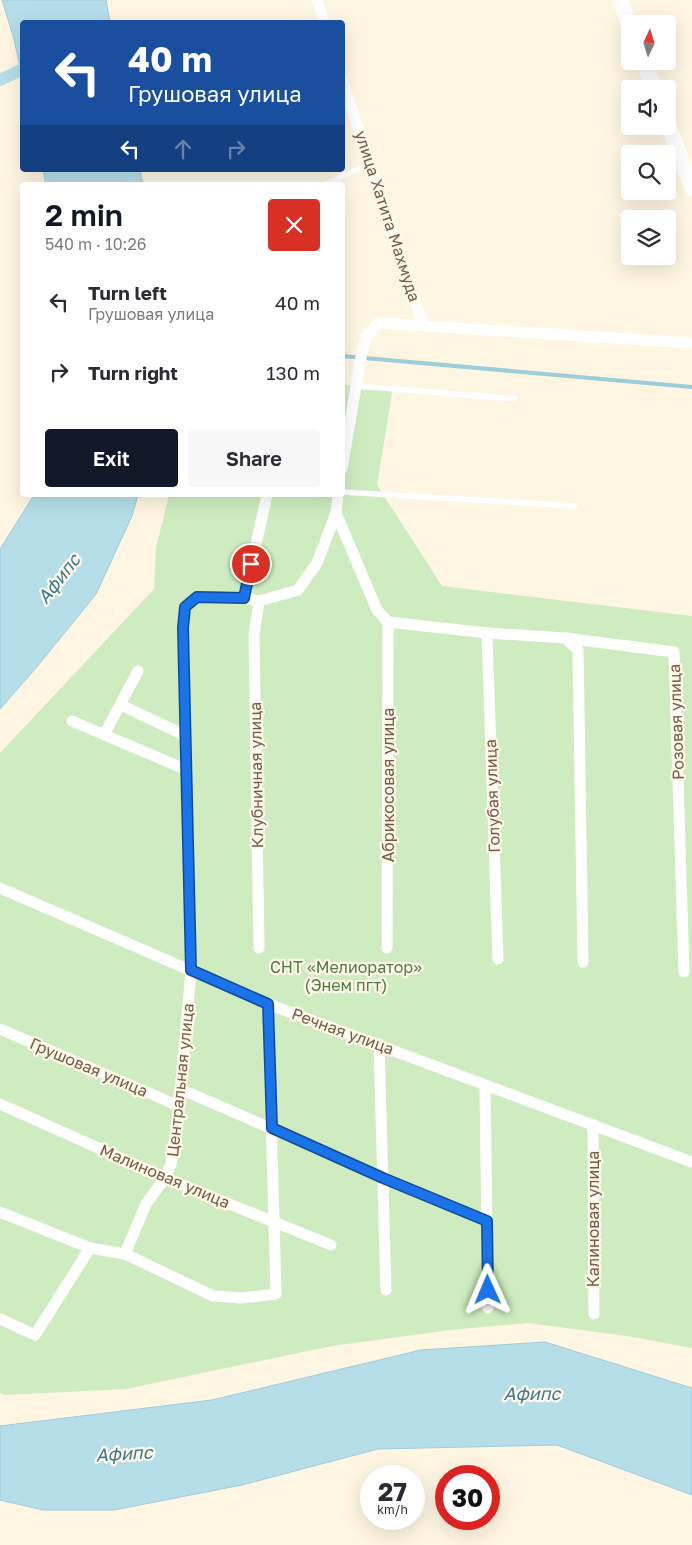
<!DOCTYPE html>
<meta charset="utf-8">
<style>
:root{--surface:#fff;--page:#f7f7f7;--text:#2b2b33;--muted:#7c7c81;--accent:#111827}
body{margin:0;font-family:"Golos Text",sans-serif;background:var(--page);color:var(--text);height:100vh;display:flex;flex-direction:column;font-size:19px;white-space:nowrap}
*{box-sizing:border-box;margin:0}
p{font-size:16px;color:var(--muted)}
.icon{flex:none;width:28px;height:28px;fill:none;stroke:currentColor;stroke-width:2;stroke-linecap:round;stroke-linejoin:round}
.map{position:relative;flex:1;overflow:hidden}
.side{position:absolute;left:20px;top:182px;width:325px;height:315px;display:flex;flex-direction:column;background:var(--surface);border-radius:5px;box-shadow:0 5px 20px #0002}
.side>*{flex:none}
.top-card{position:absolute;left:20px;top:20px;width:325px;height:152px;border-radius:5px;box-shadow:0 5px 20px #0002;background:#1a4fa0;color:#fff;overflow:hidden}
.needle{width:32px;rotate:4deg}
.controls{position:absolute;left:621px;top:15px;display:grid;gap:10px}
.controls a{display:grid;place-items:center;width:55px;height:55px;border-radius:5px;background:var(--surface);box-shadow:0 5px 20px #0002;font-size:25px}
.speed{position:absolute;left:360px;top:1465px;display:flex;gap:10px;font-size:25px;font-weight:700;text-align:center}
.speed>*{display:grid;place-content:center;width:65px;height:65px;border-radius:50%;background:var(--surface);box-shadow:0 5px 20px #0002;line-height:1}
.speed small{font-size:12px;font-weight:400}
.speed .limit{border:8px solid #d22;background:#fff;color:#111}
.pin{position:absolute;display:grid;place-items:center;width:42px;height:42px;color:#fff;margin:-21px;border:2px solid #fff;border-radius:50%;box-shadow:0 1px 5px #0007}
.me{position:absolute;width:55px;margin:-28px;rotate:359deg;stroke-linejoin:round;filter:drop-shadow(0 0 4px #0008)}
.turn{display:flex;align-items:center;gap:18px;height:105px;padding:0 25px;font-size:22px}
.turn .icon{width:65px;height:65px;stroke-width:2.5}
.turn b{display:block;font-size:35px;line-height:42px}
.lanes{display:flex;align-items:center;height:48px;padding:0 25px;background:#0003;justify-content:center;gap:25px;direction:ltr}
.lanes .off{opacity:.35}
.round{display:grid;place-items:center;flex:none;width:52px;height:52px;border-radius:5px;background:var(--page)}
.headline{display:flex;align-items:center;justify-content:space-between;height:85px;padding:0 25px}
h1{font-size:30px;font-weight:600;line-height:38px;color:var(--accent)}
.primary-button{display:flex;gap:10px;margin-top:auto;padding:10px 25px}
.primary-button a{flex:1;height:58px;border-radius:5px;background:var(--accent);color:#fff;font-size:20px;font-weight:600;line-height:58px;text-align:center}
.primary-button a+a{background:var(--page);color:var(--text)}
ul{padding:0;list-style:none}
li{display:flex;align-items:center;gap:15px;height:70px;padding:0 25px}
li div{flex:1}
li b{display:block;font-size:19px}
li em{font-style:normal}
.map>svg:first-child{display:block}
</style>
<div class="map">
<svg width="692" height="1545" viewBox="0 0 692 1545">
<rect width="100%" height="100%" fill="#fef5e2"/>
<!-- green -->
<polygon fill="#cfecc0" points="343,385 393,387 377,485 442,586 692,616 692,1348 627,1336 528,1323 450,1330 332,1346 126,1389 5,1395 0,1393 0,753 154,589 156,548 169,495 342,495"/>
<!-- water -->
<g fill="#b6dee8" stroke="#9bcddb">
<polygon points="2,0 106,0 110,22 22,22 22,76 14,39"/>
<polygon points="43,170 140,170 143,185 46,185"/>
<polygon points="34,495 138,495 132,516 96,594 36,668 0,709 0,549"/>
<polygon points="545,1342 692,1388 692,1495 557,1445 378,1449 242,1485 114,1510 43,1510 0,1500 0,1426 212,1400 421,1350"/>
</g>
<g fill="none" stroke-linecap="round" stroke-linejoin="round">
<!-- stream -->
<polyline stroke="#9bcddb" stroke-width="4" points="342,356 692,387"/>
<!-- canal -->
<polyline stroke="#b6dee8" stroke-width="12" points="0,80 21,70"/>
<!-- lane -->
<g stroke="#fff" stroke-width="5.5">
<polyline points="322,185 370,164"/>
<polyline points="356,386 515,399"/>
<polyline points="342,492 575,506"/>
</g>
<!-- street -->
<g stroke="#fff" stroke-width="11">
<polyline points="317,0 324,22"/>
<polyline points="342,79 423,325"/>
<polyline points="342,469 361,357 366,337 378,323 692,343"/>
<polyline points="336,513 377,610 388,622 487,633 565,638 674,652 684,972"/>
<polyline points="244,598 267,495"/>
<polyline points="259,601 254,635 259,948"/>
<polyline points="487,633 498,959"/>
<polyline points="565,638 578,650 583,962"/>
<polyline points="121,705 186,736"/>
<polyline points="72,721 187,770"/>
<polyline points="104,735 138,671"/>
<polyline points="0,888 268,1004 692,1162"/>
<polyline points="387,948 388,622"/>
<polyline points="0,1029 179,1106"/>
<polyline points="379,1044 386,1290"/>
<polyline points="485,1085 488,1308"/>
<path d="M180,1089c103,44 204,90 307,132"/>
<polyline points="0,1104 165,1178 331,1245"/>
<polyline points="593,1124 594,1314"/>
<polyline points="0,1212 90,1248"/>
<polyline points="125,1254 213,1296 242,1298 276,1294 268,1004"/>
<polyline points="0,1319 35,1335 90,1248 125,1254 146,1204 165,1178 171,1164 179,1106 191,971 183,628 185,607 197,597 244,598 259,601 298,590 317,563 336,513 338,495"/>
</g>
<!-- secondary -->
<g stroke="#fff" stroke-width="16">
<polyline points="620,0 630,26"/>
<polyline points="644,61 654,89"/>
<polyline points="668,124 692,188"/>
</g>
</g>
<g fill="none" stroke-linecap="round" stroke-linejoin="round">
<!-- route casing -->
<g stroke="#114b97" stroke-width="12">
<polyline id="route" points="251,564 244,598 197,597 185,607 183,628 191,970 268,1004 272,1128 383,1178 487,1221 488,1290"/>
</g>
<!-- route -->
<use href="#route" stroke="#1a73e8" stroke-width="9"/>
</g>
<g text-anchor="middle" stroke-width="4.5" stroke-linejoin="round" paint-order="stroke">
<!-- street labels -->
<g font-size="16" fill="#775b47" stroke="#fff8ea">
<text transform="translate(388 216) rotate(72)" y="6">улица Хатита Махмуда</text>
<text transform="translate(676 722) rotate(-92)" y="6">Розовая улица</text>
<text transform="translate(256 775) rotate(-91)" y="6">Клубничная улица</text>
<text transform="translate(388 785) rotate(-90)" y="6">Абрикосовая улица</text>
<text transform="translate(492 796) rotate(-92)" y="6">Голубая улица</text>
<text transform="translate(343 1031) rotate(20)" y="6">Речная улица</text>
<text transform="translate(89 1067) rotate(23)" y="6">Грушовая улица</text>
<text transform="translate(180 1080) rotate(-84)" y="6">Центральная улица</text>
<text transform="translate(165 1176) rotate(23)" y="6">Малиновая улица</text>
<text transform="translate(593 1219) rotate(-90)" y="6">Калиновая улица</text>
</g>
<!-- park labels -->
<g font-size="16" fill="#4c7e3e" stroke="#fff8ea">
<text x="346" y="973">СНТ «Мелиоратор»<tspan x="346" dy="18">(Энем пгт)</tspan></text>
</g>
<!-- water labels -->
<g font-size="18" font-style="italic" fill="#3f7a8c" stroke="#fff8ea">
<text transform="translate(59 579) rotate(-52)" y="6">Афипс</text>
<text x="532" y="1400">Афипс</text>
<text transform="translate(124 1454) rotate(-3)" y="6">Афипс</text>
</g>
</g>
</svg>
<div class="controls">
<a><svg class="needle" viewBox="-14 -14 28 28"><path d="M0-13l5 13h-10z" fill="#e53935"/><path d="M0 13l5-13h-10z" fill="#7c7c81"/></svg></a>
<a><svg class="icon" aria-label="sound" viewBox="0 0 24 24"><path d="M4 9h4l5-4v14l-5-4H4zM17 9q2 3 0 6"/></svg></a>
<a><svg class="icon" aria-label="search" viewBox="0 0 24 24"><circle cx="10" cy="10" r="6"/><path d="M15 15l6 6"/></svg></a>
<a><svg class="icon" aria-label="layers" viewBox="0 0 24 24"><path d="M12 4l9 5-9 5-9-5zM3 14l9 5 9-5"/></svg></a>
</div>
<div class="speed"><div>27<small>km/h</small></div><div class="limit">30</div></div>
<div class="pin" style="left:251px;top:564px;background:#d93025"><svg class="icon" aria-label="arrive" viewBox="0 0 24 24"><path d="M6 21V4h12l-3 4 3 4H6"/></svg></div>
<svg class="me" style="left:488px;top:1290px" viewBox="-20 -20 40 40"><path d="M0-17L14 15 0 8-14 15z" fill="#1a73e8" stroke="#fff" stroke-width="4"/></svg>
<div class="top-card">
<div class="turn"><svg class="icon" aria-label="left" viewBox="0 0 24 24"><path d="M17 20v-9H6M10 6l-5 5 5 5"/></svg><div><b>40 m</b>Грушовая улица</div></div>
<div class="lanes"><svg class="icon" aria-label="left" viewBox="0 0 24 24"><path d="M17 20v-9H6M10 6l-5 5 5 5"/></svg><svg class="icon off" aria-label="ahead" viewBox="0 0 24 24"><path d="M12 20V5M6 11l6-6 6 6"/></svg><svg class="icon off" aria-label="right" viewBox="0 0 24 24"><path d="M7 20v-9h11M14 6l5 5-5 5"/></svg></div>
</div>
<section class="side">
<div class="headline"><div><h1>2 min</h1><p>540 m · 10:26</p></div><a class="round" style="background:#d93025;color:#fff"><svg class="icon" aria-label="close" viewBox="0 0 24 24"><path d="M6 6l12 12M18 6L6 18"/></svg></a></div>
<ul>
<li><svg class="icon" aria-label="left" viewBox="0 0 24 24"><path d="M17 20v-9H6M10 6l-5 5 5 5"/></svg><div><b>Turn left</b><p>Грушовая улица</p></div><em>40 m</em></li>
<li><svg class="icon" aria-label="right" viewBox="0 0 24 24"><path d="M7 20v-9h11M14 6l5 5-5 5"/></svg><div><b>Turn right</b></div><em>130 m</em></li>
</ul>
<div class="primary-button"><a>Exit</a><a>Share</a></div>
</section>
</div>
